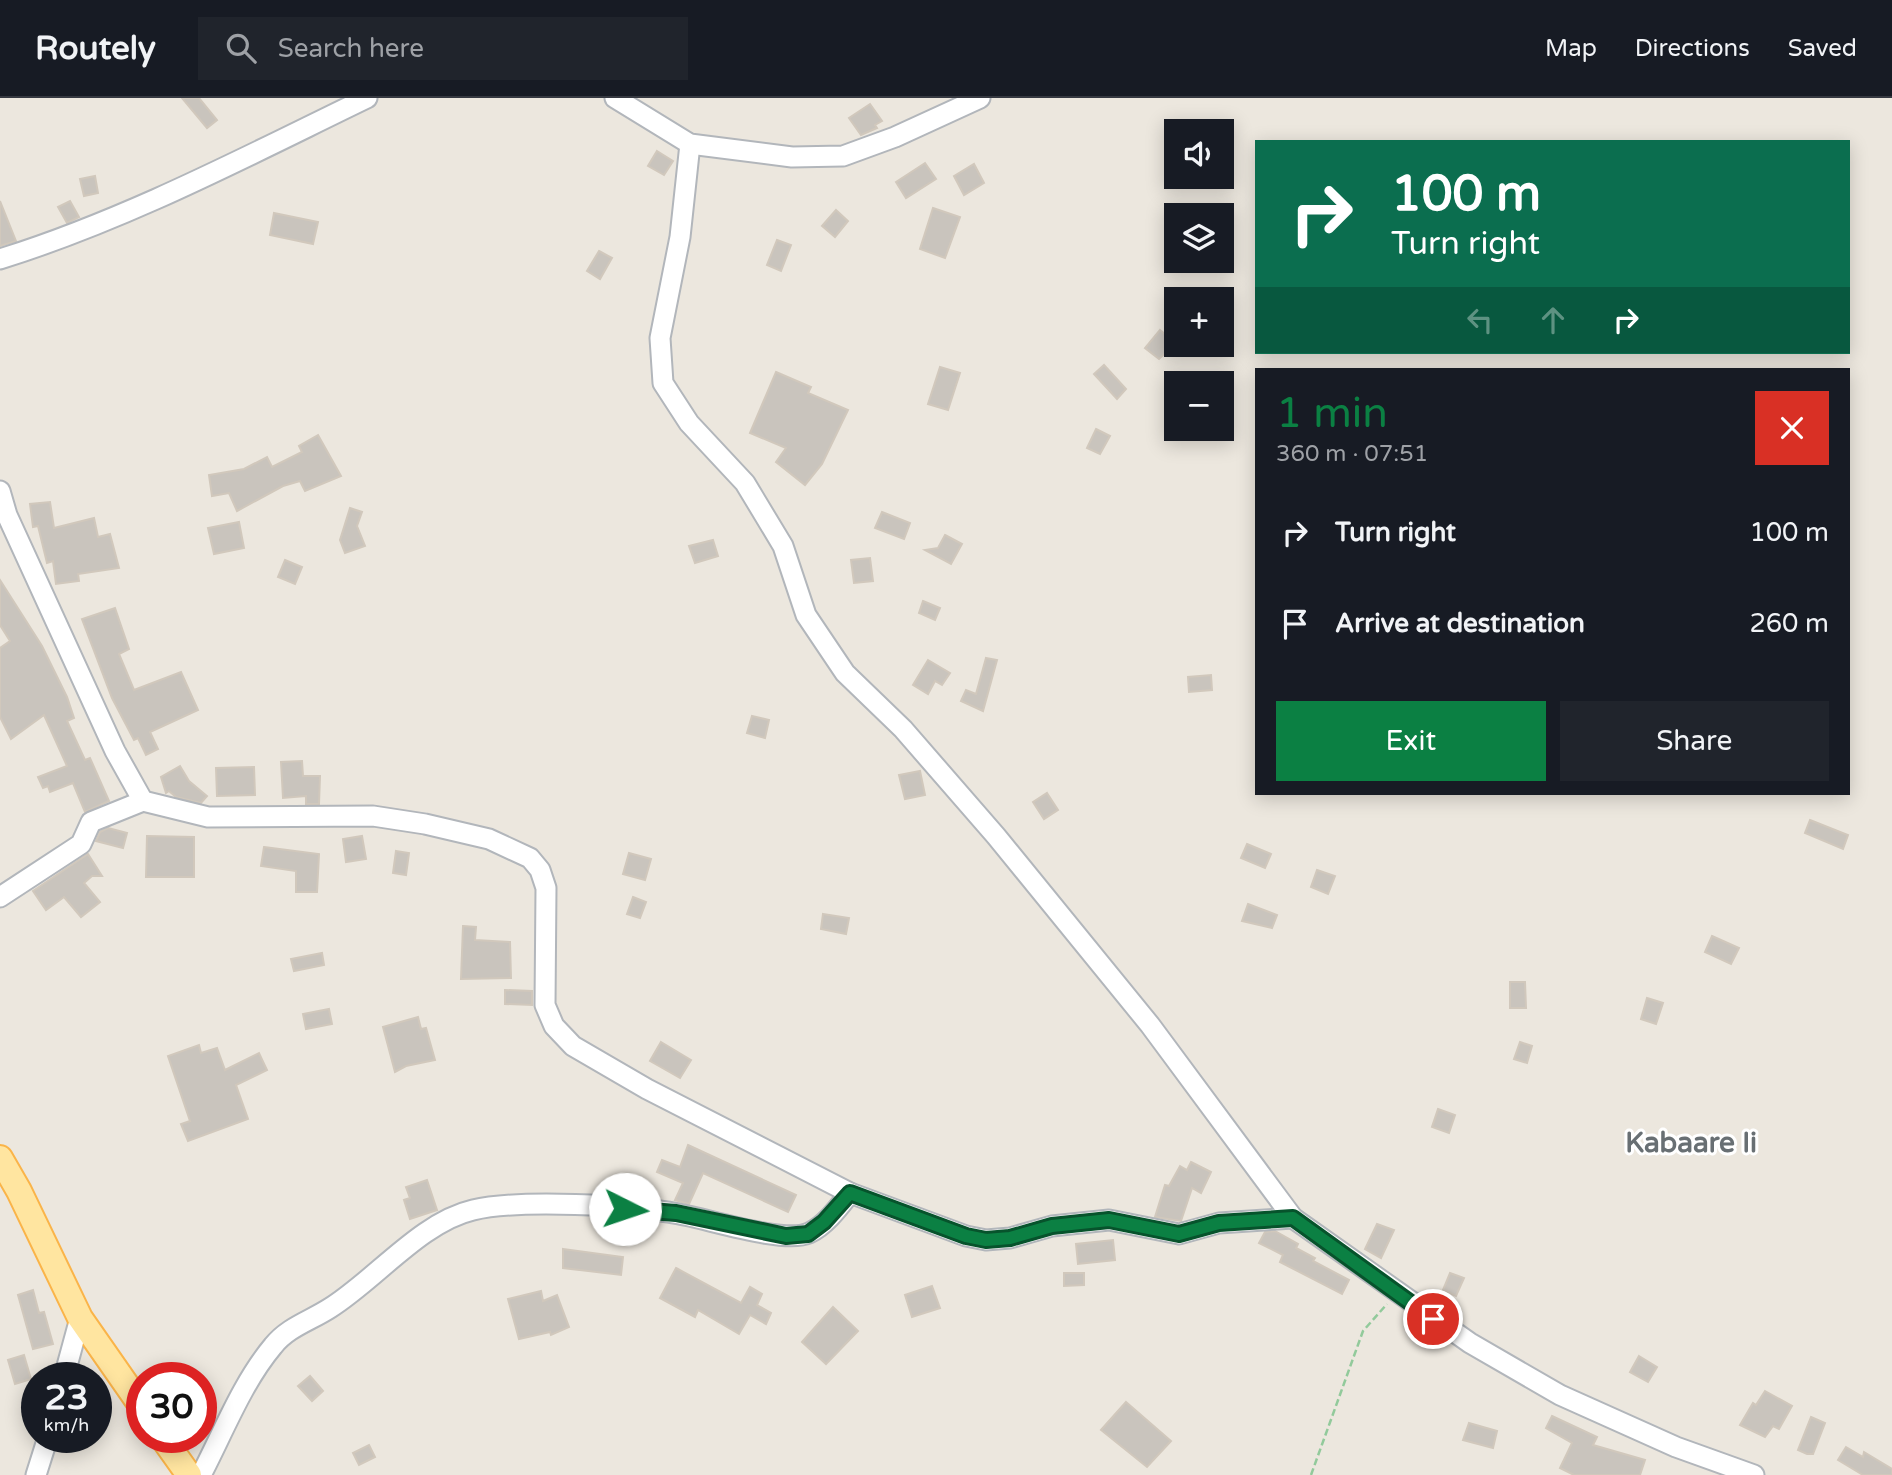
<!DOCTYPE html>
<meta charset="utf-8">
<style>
:root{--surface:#171b24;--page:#20242c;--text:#f1f3f6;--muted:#9ea1a6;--line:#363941;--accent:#0b8043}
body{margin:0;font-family:"Varela Round",sans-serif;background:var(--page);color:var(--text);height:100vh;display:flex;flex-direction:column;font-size:26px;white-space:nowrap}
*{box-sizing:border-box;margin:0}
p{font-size:23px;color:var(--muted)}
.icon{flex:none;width:38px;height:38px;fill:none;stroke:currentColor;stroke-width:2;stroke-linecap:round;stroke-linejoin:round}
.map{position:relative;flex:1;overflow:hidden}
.panel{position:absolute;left:1255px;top:270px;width:595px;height:427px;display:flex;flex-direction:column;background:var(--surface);border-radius:0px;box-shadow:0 4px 18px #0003}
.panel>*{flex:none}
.guide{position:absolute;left:1255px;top:42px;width:595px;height:214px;border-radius:0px;box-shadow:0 4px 18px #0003;background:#0b6e4f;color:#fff;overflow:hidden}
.buttons{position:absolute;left:1164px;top:21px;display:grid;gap:14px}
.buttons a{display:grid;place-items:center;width:70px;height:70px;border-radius:0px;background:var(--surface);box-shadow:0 4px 18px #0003;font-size:35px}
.speed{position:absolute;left:21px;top:1264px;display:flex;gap:14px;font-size:35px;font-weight:700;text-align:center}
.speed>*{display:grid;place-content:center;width:91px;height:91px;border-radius:50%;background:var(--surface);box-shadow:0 4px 18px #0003;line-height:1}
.speed small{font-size:18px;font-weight:400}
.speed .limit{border:10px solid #d22;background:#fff;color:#111}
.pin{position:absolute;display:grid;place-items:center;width:60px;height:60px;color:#fff;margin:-30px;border:4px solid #fff;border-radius:50%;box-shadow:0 2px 7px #0007}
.me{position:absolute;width:77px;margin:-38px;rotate:94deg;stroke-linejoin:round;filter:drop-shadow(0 0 5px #0008)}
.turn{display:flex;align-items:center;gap:24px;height:147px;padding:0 21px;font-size:32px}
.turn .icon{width:91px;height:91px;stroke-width:2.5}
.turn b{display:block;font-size:49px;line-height:60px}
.lanes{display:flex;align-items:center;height:66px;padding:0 21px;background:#0003;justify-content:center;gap:35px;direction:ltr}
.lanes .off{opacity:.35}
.round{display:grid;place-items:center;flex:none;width:74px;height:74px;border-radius:0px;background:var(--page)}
.summary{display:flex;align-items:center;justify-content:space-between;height:119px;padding:0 21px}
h1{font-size:42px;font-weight:600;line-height:52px;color:var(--accent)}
.action{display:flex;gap:14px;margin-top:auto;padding:14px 21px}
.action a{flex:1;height:80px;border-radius:0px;background:var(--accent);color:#fff;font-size:28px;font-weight:600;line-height:80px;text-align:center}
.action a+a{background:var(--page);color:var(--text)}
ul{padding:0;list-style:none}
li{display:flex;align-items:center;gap:21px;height:91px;padding:0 21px}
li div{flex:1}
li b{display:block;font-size:26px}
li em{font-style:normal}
header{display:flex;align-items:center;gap:42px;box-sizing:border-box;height:98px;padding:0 35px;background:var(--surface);border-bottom:2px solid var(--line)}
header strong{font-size:33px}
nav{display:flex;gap:38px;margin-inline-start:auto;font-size:24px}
.search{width:490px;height:63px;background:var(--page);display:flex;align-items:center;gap:18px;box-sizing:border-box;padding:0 24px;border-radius:0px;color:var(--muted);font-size:26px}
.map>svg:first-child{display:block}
</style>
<header>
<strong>Routely</strong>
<div class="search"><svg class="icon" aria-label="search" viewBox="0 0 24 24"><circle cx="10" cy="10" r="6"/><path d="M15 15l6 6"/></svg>Search here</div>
<nav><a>Map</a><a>Directions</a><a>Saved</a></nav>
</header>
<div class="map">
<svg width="1892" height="1377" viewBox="0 0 1892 1377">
<rect width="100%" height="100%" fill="#ece7de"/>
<!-- building -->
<g fill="#c9c4bd" stroke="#d1c8bc" stroke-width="2">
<polygon points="182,0 199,0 217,22 207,30"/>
<polygon points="870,6 882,23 875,27 877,30 861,37 849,20"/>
<polygon points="657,53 673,63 664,77 648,68"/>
<polygon points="925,65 936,81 906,100 896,84"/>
<polygon points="974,66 984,85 964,97 954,78"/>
<polygon points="95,78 98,95 84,98 80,81"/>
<polygon points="0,103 16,143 0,148"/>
<polygon points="70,103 79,119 67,125 58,109"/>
<polygon points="933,110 960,119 945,160 920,151"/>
<polygon points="836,112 848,123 835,139 822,128"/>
<polygon points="274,115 318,124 313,146 270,137"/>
<polygon points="777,142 791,147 781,173 767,167"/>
<polygon points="599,153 612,160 600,181 587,173"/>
<polygon points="1160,232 1176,245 1159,261 1145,250"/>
<polygon points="1104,267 1126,291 1117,301 1094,276"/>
<polygon points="940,269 960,275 948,312 928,306"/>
<polygon points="776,274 811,289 808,295 848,312 822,366 805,387 776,364 786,350 750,335"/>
<polygon points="1096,331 1110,338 1100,356 1087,350"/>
<polygon points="318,337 341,378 305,393 300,383 283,388 237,413 229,395 212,398 209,377 244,371 267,359 272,369 302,354 299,348"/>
<polygon points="50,404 54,430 94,420 98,439 110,436 119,470 78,476 79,483 56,486 53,463 47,465 38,428 33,429 30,406"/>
<polygon points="350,410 362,414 357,428 365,448 345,455 340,442"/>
<polygon points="882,414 910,425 904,441 875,430"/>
<polygon points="239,424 244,450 214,456 208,430"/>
<polygon points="945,437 962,446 951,466 925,452 938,450"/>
<polygon points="713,442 718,458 695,465 689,448"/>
<polygon points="870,460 873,483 854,485 851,462"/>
<polygon points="285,462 302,469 295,486 278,479"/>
<polygon points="0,482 42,548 67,599 74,620 67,623 85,662 90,660 109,703 85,714 73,685 50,694 48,688 43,690 38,679 67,668 44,617 11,641 0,619 0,550 10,543 0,527"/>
<polygon points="923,503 940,510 935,522 919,515"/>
<polygon points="115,510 129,551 119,556 134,592 181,574 198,612 150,634 158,651 146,657 138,640 134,642 112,600 82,521"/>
<polygon points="986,560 997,562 983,613 961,603 966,592 976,596"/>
<polygon points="928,562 950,575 942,587 935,583 928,596 913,587"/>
<polygon points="1211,577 1212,592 1189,594 1188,579"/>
<polygon points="752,618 769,622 765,640 747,635"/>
<polygon points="302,663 303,678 320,678 319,706 306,706 306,698 283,700 281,664"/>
<polygon points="180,668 189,683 207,698 201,705 176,699 169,693 166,695 161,679"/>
<polygon points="254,669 255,697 217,698 216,670"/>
<polygon points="920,673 925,697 905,701 899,677"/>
<polygon points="1047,695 1058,712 1044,721 1033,704"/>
<polygon points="1810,722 1848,737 1843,751 1805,735"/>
<polygon points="108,730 127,735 123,750 96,743 100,734"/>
<polygon points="147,738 194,739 194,779 146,779"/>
<polygon points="362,738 366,761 346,764 343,741"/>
<polygon points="1247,746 1271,756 1265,770 1241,760"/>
<polygon points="264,749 319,756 317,794 296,794 296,773 261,768"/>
<polygon points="396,753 409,755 406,777 393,775"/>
<polygon points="629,755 651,761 645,782 623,776"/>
<polygon points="88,756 102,778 92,778 84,785 100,804 81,819 64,799 46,812 33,793"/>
<polygon points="1317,772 1335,778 1328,796 1311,789"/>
<polygon points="633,799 646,804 640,820 627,816"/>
<polygon points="1248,806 1277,817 1272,830 1242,823"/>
<polygon points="823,816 849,820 846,836 821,831"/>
<polygon points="463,828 476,829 475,842 510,844 511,880 461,881"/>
<polygon points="1712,838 1739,850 1731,866 1705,854"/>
<polygon points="322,855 324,867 294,873 291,861"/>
<polygon points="1510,884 1525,884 1526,910 1510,910"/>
<polygon points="505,892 532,893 532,907 505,906"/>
<polygon points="1647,900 1663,905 1656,926 1641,921"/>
<polygon points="329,911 332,926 306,931 303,916"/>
<polygon points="418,919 421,931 426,930 435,962 406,968 395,974 383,929"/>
<polygon points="661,944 691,962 680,980 650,963"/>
<polygon points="1520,944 1532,948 1527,965 1514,961"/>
<polygon points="199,947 201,955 217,950 225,972 259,955 267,972 236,987 248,1021 188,1043 181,1026 190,1023 168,958"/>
<polygon points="1438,1011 1455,1017 1449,1035 1432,1029"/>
<polygon points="688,1047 796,1097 788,1114 703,1075 689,1106 675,1102 683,1085 657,1074 662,1062 680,1069"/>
<polygon points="1191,1064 1211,1074 1201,1095 1192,1090 1181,1123 1155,1119 1165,1087 1169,1088 1180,1068 1187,1072"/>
<polygon points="427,1082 437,1112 410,1121 404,1102 410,1100 406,1089"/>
<polygon points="1377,1126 1394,1132 1381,1160 1365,1151"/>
<polygon points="1275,1133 1298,1146 1296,1150 1315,1160 1313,1163 1349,1182 1342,1196 1280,1164 1283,1157 1259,1145 1265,1134"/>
<polygon points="1113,1142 1115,1162 1078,1166 1076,1146"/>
<polygon points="563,1151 623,1159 621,1177 563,1170"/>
<polygon points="676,1170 741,1205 750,1189 762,1196 757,1207 771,1215 766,1226 750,1217 739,1236 698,1212 695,1219 660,1200"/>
<polygon points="1064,1175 1084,1175 1084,1187 1064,1188"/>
<polygon points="1450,1175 1464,1180 1456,1198 1443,1192"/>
<polygon points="932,1188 940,1210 912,1219 905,1197"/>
<polygon points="33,1192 39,1215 44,1214 53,1246 33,1251 18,1197"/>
<polygon points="541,1193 543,1203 557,1197 569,1229 551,1237 550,1234 519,1241 508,1201"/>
<polygon points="833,1209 858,1233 826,1266 802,1244"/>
<polygon points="24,1257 31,1281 15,1286 8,1262"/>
<polygon points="1639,1258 1657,1269 1648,1284 1630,1274"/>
<polygon points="310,1278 323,1293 312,1303 298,1288"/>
<polygon points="1765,1293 1792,1308 1779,1331 1773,1328 1765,1339 1740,1327 1753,1305 1756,1307"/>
<polygon points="1126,1304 1171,1343 1147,1369 1101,1332"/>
<polygon points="1552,1318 1597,1339 1593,1347 1645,1362 1640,1377 1574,1377 1560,1370 1572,1345 1546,1330"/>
<polygon points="1811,1319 1825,1325 1813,1356 1807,1356 1798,1352"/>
<polygon points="1469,1325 1497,1333 1493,1350 1463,1342"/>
<polygon points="369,1347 375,1359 359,1367 353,1355"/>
<polygon points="1846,1349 1863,1359 1864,1354 1892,1371 1892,1377 1863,1377 1838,1362"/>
</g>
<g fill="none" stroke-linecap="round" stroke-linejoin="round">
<!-- minor casing -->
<g stroke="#b2b6bb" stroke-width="23">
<g id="minor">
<polyline points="615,0 690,46 792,59 843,58 895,39 980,0"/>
<polyline points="690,46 680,139 660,240 663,285 689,325 745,385 783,448 806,517 845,575 903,631 996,738 1150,927 1293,1120 1470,1245 1560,1297 1676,1349 1754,1377"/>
<path d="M0,161c128,-40 247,-103 367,-161"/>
<polyline points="0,393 7,417 115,653 143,703 208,719 373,718 425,726 489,741 530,760 540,772 546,790 545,907 554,928 573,948 647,991 850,1095"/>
<polyline points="0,799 81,746 91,724 143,703"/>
<polyline points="64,1279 80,1220"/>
<polyline points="36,1377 48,1339"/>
<path d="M201,1377c22,-42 41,-92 72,-129 15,-19 37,-25 57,-38 45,-28 91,-86 143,-98 47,-11 157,-5 206,4 29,5 105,30 130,19 16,-7 30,-26 41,-40l116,43 20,4 24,-2 42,-12 57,-6 70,14 40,-11 74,-5"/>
</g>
</g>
<!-- major casing -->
<g stroke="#fab449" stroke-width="28">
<g id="major">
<polyline points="0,1060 19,1093 80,1220 142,1309"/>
<polyline points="162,1339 189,1377"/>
</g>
</g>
<!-- path -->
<polyline stroke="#92ca9b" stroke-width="2.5" stroke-dasharray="7 3.5" stroke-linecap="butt" points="1311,1377 1363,1233 1387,1206"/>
<!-- minor -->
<use href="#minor" stroke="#fff" stroke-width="19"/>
<!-- major -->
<use href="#major" stroke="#ffe5a0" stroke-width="24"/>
</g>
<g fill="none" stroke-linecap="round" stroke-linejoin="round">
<!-- route casing -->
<g stroke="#07532c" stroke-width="18">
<polyline id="route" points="625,1111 676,1115 786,1138 808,1136 824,1124 850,1095 966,1138 986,1142 1010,1140 1052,1128 1109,1122 1179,1136 1219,1125 1293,1120 1433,1221"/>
</g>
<!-- route -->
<use href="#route" stroke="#0b8043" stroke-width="12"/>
</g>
<g text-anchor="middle" stroke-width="6" stroke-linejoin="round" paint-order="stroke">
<!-- quarter labels -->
<g font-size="28" font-weight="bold" fill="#686f73" stroke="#fff">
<text x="1691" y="1054">Kabaare Ii</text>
</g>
</g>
</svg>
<div class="buttons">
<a><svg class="icon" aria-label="sound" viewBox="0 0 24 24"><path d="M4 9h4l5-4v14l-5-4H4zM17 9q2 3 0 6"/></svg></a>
<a><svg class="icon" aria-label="layers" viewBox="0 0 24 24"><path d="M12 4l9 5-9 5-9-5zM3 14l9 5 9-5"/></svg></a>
<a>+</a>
<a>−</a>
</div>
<div class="speed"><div>23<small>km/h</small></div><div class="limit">30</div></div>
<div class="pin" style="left:1433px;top:1221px;background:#d93025"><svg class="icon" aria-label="arrive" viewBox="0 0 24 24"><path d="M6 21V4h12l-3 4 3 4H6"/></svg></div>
<svg class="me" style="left:625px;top:1111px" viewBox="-20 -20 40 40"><circle r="19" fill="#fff"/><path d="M0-13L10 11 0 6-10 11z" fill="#0b8043"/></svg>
<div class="guide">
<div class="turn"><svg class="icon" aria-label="right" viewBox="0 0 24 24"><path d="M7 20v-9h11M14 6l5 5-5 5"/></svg><div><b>100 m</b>Turn right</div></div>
<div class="lanes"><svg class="icon off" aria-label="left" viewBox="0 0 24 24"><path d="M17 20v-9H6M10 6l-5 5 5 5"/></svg><svg class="icon off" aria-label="ahead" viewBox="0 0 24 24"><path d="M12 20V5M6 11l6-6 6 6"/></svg><svg class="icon" aria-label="right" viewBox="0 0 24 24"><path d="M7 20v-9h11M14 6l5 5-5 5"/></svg></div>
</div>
<section class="panel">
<div class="summary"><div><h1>1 min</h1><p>360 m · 07:51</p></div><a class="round" style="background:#d93025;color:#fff"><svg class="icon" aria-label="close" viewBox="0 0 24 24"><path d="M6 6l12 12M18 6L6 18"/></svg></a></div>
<ul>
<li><svg class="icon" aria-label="right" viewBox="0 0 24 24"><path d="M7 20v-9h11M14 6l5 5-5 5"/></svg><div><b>Turn right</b></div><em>100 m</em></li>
<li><svg class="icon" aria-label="arrive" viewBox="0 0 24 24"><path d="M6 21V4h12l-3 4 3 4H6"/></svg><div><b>Arrive at destination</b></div><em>260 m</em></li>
</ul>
<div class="action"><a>Exit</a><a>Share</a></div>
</section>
</div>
